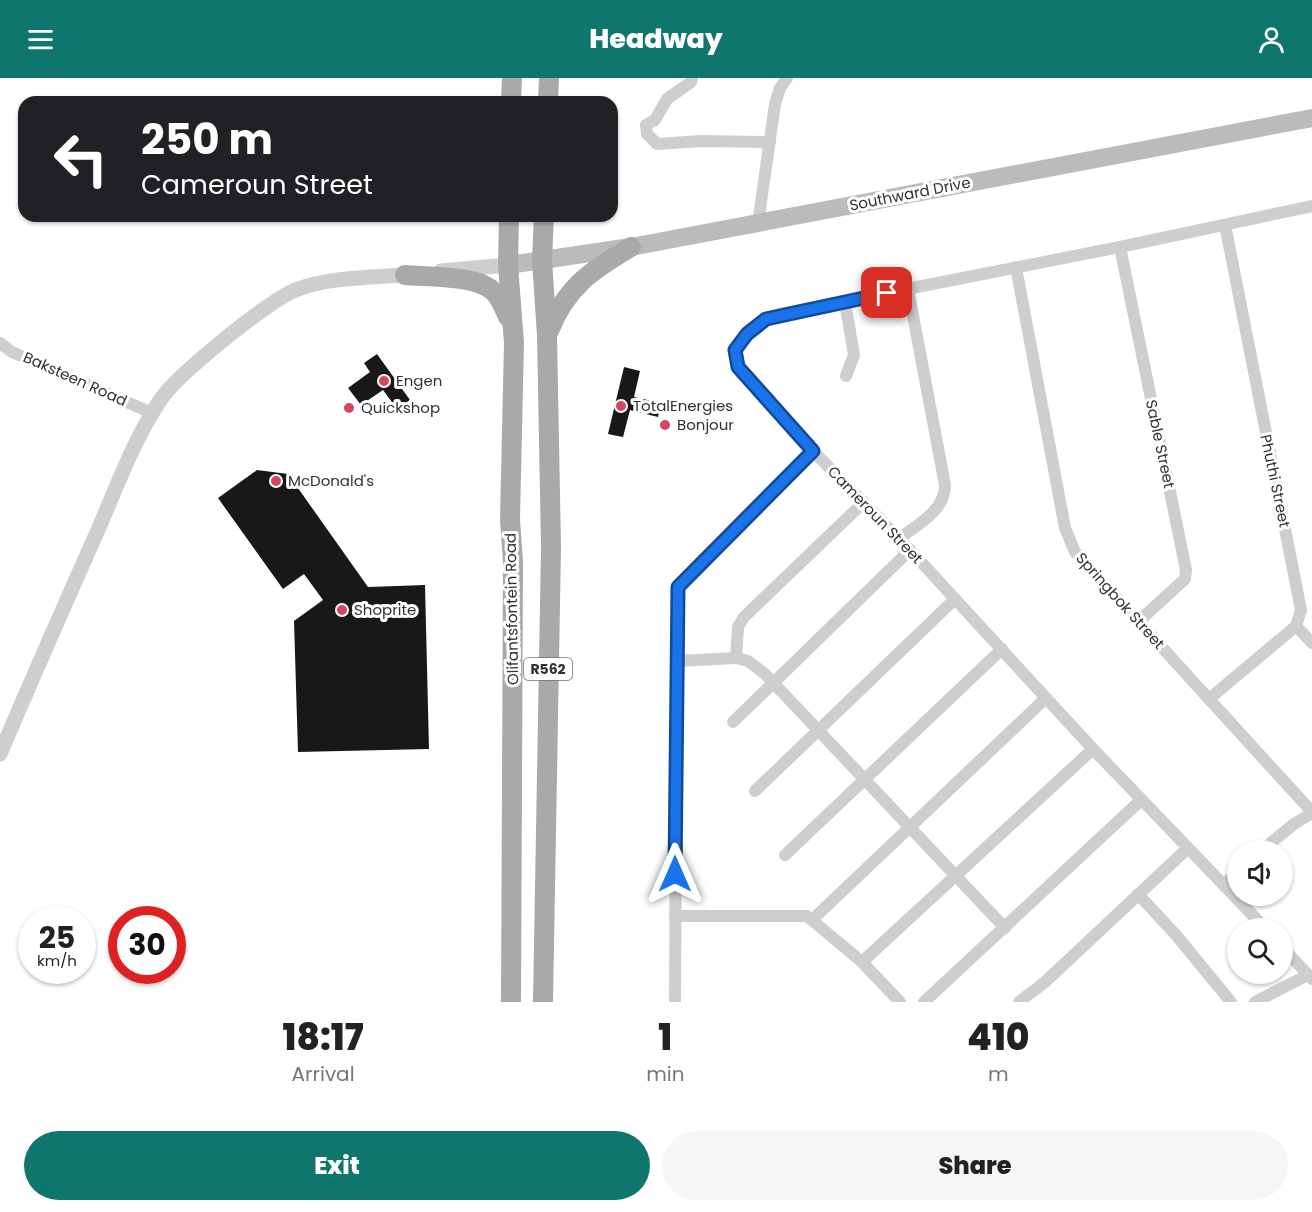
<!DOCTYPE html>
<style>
:root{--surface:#fff;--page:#f6f6f6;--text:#222;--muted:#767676;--accent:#0f766e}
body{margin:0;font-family:Poppins,sans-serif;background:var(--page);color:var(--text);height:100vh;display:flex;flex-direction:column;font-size:22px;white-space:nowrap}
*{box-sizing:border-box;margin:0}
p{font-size:20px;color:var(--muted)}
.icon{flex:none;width:33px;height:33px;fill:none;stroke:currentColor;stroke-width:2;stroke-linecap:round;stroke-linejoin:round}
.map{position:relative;height:924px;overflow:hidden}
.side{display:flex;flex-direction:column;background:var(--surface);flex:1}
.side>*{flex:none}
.hud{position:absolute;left:18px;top:18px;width:600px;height:126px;border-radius:18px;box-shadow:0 2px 4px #0004;background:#202124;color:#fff;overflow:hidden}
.buttons{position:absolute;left:1227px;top:762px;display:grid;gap:12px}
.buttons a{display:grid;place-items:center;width:66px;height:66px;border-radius:50%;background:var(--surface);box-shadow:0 2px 4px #0004;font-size:30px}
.speed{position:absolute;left:18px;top:828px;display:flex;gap:12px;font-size:30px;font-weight:700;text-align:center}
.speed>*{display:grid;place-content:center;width:78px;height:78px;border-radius:50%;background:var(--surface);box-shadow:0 2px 4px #0004;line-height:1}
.speed small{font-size:15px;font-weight:400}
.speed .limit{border:9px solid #d22;background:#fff;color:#111}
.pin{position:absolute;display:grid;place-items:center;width:51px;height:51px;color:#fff;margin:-26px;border-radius:12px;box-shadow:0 3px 9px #0006}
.me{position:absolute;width:66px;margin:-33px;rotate:0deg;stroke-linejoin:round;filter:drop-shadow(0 0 4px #0008)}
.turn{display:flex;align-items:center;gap:21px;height:126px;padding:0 24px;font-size:27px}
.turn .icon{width:78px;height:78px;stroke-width:2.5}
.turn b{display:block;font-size:42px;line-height:51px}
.eta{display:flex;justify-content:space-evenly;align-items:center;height:102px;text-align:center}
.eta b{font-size:36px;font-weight:800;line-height:42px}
.action{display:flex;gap:12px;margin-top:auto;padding:12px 24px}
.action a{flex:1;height:69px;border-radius:36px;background:var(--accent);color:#fff;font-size:24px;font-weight:800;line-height:69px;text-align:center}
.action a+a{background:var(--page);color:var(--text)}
header{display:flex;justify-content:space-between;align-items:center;height:78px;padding:0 24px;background:var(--accent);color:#fff;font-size:27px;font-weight:800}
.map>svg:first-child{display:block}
</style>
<header><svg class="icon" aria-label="menu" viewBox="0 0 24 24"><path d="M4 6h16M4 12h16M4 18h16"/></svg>Headway<svg class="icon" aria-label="person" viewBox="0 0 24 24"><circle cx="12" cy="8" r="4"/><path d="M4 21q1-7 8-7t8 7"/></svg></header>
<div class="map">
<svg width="1312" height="924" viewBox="0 0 1312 924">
<rect width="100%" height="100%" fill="#fff"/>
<!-- building -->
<g fill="#181818">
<polygon points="377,276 410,322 397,331 383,312 361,327 348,310 370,294 364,285"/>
<polygon points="624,289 640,293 634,319 661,325 658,339 630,332 623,359 608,356"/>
<polygon points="257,392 288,396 368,509 425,507 429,671 298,674 294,543 323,522 304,496 283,511 218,420"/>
</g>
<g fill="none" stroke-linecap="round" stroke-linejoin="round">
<!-- minor -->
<g stroke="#cecece" stroke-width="12">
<polyline points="692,0 691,4 667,21 655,42 646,47 647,56 657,66 701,63 770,64"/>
<polyline points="758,145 775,26 780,10 787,0"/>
<polyline points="1120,169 1186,492 1185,501 1139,543"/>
<polyline points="1016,189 1065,450 1075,474 1312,734"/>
<polyline points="845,224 854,277 846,298"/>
<polyline points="0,265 12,274 152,335"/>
<path d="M899,461c19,-15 46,-28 46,-54l-37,-196"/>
<polyline points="1296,548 1312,565"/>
<polyline points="736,580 748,583 765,596 1005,850"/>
<polyline points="677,583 736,580 738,549 744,539 864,424"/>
<polyline points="1209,621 1296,548 1301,532 1225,147"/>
<polyline points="733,644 910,472"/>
<polyline points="755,713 955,521"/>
<polyline points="1262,772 1294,746 1312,735"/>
<polyline points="785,777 1002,571"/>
<polyline points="1224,806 1238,794"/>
<polyline points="1138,816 1176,857 1231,924"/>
<polyline points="675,838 807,838 862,884 900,924"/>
<polyline points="813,841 1046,620"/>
<path d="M1265,850l-172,-179 -183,-199 -97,-99 -75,-84c-7,-28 17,-45 42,-53l340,-67 192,-41"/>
<polyline points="1282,869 1312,901"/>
<polyline points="862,884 1093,671"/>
<polyline points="675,924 677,514 680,505 813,373"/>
<polyline points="924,924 1141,722"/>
<polyline points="1019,924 1045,904 1188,770"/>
<polyline points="1255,924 1308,897"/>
</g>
<!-- tertiary -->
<g stroke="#cecece" stroke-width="15">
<polyline points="441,193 508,187"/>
<path d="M0,676c32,-75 65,-150 98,-224 19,-44 36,-91 63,-131 17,-25 108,-99 137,-110 36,-13 78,-11 116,-15"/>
</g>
<!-- secondary -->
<polyline stroke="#bbb" stroke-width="18" points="508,187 631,169 1312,40"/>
<!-- primary -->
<g stroke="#a9a9a9" stroke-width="20">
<polyline points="511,24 512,0"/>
<polyline points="548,24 549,0"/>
<polyline points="509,138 508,187 514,265 510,442 513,484 511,924"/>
<path d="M405,197c24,2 72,0 89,17 7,7 10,16 14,25"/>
<path d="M549,253c17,-44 43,-61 82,-84"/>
<polyline points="543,924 551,469 547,257 542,182 544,138"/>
</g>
</g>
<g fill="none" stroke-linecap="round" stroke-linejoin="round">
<!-- route casing -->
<g stroke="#114b97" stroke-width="15">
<polyline id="route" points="675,796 678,509 813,373 738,289 735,272 747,256 766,241 887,215"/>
</g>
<!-- route -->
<use href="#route" stroke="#1a73e8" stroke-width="10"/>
</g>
<!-- markers -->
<g fill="#d64660" stroke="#fff" stroke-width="2">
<circle cx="384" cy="303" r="6"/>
<circle cx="621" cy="328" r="6"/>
<circle cx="349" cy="330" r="6"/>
<circle cx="665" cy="347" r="6"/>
<circle cx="276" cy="403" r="6"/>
<circle cx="342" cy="532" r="6"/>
</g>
<g text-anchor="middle" stroke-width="6" stroke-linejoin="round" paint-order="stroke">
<!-- shield labels -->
<rect fill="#fff" stroke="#6f6f6f" stroke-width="1.5" x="524" y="580" width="48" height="22" rx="4.5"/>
<g font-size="14" font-weight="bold" fill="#313131">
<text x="548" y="596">R562</text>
</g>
<!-- street labels -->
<g font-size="15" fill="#313131" stroke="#fff">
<text transform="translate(910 116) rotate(-11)" y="5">Southward Drive</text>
<text transform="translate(75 301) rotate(24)" y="5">Baksteen Road</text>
<text transform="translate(1160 366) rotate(78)" y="5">Sable Street</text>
<text transform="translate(1275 403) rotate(78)" y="5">Phuthi Street</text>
<text transform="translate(875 437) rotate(46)" y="5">Cameroun Street</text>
<text transform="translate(1120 523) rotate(48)" y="5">Springbok Street</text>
<text transform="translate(512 531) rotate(-91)" y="5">Olifantsfontein Road</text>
</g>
<!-- poi labels -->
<g font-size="15" fill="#313131" stroke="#fff" text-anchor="start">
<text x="396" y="308">Engen</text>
<text x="633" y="333">TotalEnergies</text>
<text x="361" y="335">Quickshop</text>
<text x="677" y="352">Bonjour</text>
<text x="288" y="408">McDonald's</text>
<text x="354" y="537">Shoprite</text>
</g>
</g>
</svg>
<div class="buttons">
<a><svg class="icon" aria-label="sound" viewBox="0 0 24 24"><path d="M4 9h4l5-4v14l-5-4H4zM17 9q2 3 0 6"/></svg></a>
<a><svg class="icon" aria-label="search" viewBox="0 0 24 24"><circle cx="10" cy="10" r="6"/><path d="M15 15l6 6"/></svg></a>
</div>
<div class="speed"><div>25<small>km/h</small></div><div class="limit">30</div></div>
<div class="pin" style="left:887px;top:215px;background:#d93025"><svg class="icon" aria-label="arrive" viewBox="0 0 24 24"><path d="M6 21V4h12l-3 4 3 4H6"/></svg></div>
<svg class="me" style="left:675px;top:796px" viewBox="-20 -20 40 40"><path d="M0-17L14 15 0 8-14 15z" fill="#1a73e8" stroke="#fff" stroke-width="4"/></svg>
<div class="hud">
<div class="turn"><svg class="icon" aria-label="left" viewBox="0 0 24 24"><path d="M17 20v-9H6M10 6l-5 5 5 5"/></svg><div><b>250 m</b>Cameroun Street</div></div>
</div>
</div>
<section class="side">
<div class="eta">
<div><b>18:17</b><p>Arrival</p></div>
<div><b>1</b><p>min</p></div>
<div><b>410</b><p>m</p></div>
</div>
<div class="action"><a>Exit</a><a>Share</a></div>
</section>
